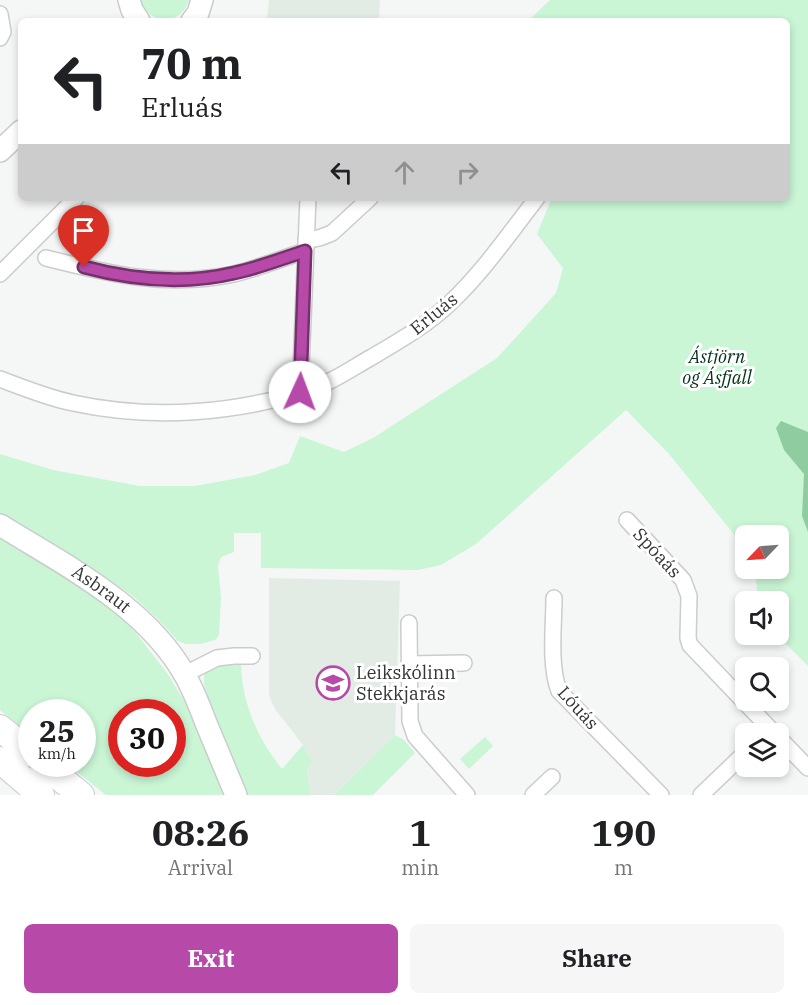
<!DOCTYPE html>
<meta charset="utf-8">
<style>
:root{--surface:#fff;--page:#f6f6f6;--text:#202124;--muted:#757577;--accent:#b74aa9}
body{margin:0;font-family:"IBM Plex Serif",serif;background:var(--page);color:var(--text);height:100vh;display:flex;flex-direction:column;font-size:22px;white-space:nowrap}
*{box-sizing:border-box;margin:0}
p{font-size:20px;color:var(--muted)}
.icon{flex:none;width:33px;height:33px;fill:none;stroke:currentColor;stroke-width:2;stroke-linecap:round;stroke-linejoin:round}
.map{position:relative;height:795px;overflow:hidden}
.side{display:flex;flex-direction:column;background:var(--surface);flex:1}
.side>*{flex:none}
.top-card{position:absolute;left:18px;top:18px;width:772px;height:183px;border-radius:9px;box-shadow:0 3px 9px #0003;background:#fff;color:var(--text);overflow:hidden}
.needle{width:39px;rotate:245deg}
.buttons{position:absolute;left:735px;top:525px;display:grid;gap:12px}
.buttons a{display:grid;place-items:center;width:54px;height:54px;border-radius:9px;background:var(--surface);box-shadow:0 3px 9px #0003;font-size:30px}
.speed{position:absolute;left:18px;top:699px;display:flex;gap:12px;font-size:30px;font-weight:700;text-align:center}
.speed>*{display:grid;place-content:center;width:78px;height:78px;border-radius:50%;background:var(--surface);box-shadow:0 3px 9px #0003;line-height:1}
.speed small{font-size:15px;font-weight:400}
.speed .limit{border:9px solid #d22;background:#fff;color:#111}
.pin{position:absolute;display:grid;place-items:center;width:51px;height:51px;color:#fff;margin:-62px -26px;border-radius:50% 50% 50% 0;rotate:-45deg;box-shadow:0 0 6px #0007}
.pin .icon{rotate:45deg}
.me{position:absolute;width:66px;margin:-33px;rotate:2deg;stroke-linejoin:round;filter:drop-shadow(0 0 4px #0008)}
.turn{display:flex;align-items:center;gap:21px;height:126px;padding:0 24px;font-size:27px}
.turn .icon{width:78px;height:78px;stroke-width:2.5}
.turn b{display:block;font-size:42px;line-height:51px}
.lanes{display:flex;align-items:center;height:57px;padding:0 24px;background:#0003;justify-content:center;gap:30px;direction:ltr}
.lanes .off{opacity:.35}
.eta{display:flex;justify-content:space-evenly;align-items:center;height:102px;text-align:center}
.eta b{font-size:36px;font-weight:700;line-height:42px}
.button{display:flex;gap:12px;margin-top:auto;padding:12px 24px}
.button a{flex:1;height:69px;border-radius:9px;background:var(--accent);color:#fff;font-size:24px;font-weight:700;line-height:69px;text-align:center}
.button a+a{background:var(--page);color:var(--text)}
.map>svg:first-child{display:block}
</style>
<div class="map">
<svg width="808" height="795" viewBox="0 0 808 795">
<rect width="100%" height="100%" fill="#f4f7f5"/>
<!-- built -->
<g fill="#e2ece5">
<polygon points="269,0 380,0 379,21 267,21"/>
<polygon points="269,578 400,581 395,735 334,795 310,795 307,769 311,761 303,745 275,709 269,695"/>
</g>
<!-- green -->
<g fill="#caf6d5" fill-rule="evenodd">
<path d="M141,0h48c-8,26 -40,26 -48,0z"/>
<polygon points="550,0 808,0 808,666 777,635 778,634 778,602 758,601 755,569 778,568 778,536 746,536 745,548 669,454 626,410 476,544 441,565 418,570 261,568 261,533 234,533 234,552 221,557 218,566 221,598 219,634 217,639 201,644 186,644 178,641 157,618 134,597 98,572 0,514 0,454 53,470 140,486 195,486 255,475 289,463 300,436 344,452 373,438 497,358 556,293 563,268 537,234 552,198 788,198 788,21 528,21"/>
<path d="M0,533l112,73 20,22 35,45 27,44 33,78h-121l-39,-31h15v-52h-50l-1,24 -31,-26zM122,712h50v52h-50z"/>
<path d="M241,661c0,40 16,77 41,108l21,-24 9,17 -5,7 3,26h-69l-37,-110v-11l4,-8z"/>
<polygon points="395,735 404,740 415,753 373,795 334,795"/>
<polygon points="485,737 493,746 469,769 460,759"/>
</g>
<!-- forest -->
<polygon fill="#8fcda0" points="781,421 808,432 808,532 802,516 804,474 784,450 776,428"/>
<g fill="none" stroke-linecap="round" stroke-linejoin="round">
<!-- street casing -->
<g stroke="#cacdcb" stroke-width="18">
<g id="street">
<polyline points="0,14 3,32 0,38"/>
<polyline points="306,240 319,238 332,233 370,198"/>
<path d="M46,258c63,16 122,30 188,16 24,-6 47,-15 71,-23"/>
<polyline points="0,274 76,198"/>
<path d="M0,379c24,9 48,19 73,24 79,17 163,11 238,-14 22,-7 41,-21 61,-32 27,-16 55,-32 78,-54 33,-31 59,-69 87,-105"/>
<polyline points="300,392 308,198"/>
<polyline points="627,520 683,580 689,596 688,638 690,645 775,734"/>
<path d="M554,598c0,28 -5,67 5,93l102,104"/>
<polyline points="409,623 410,721 415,736 467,795"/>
<polyline points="409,664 464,663"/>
<polyline points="185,674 217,658 234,656 252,656"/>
<polyline points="778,737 808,768"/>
<polyline points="533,795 552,777"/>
<polyline points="701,795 746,752"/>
</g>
</g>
<!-- secondary casing -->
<g stroke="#cacdcb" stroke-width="24">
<g id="secondary">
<polyline points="129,0 132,10 139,21"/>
<polyline points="192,21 198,13 202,0"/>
<polyline points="0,151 21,131"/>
<path id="s1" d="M0,525c66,41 147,81 186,152 8,15 14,30 20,46 10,24 20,48 30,72"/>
</g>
</g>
<!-- highway casing -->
<g stroke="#cacdcb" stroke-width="28">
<g id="highway">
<polyline points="0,728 32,754"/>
<polyline points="0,760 41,795"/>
<polyline points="43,764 81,795"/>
</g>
</g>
<!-- street -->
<use href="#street" stroke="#fff" stroke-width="15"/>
<!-- secondary -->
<use href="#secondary" stroke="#fff" stroke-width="21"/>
<!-- highway -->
<use href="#highway" stroke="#fff" stroke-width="26"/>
</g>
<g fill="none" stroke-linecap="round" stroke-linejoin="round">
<!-- route casing -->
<g stroke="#77306e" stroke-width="15">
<path id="route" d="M84,267c49,13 100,18 150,6 24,-5 47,-14 71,-22l-5,141"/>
</g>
<!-- route -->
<use href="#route" stroke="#b74aa9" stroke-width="10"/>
</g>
<!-- icons -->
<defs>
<g id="school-ring" transform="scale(1.725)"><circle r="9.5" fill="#fff" stroke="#b74aa9" stroke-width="1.5"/><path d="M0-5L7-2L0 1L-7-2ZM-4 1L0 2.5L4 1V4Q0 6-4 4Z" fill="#b74aa9"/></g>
</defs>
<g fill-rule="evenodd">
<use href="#school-ring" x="333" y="683"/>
</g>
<g text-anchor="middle" stroke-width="6" stroke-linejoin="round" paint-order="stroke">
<!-- street labels -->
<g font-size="18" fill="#343534" stroke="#fff">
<text transform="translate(434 314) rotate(-39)" y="6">Erluás</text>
<text transform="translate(657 553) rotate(47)" y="6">Spóaás</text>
<text dy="6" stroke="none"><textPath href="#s1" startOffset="120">Ásbraut</textPath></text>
<text transform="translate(578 708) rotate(48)" y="6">Lóuás</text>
</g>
<!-- park labels -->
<g font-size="18" font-style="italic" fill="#023418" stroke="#fff">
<text x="717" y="363">Ástjörn<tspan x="717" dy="21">og Ásfjall</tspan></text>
</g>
<!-- poi labels -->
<g font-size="18" fill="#343534" stroke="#fff" text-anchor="start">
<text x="356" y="679">Leikskólinn<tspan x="356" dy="21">Stekkjarás</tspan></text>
</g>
</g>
</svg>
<div class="buttons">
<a><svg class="needle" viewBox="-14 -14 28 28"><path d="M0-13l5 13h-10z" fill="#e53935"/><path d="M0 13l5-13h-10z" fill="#757577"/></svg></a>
<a><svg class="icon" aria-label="sound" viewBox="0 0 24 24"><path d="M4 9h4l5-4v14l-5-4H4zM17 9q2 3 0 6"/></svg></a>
<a><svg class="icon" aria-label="search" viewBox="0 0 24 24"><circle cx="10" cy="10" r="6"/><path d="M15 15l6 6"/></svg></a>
<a><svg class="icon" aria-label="layers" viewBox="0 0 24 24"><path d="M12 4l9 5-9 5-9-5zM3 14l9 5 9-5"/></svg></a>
</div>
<div class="speed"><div>25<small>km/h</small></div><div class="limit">30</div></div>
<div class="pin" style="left:84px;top:267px;background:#d93025"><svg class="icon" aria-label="arrive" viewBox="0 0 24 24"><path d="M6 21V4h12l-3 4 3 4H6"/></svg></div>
<svg class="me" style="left:300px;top:392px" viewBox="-20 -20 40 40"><circle r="19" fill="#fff"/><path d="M0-13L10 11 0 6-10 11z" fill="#b74aa9"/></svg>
<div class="top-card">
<div class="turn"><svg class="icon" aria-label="left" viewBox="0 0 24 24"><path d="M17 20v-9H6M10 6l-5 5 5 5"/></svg><div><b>70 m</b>Erluás</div></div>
<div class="lanes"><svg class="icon" aria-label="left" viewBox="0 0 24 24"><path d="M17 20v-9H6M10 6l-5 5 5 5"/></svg><svg class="icon off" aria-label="ahead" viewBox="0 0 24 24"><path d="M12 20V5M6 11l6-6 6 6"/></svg><svg class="icon off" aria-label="right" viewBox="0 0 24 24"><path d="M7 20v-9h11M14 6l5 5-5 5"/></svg></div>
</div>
</div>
<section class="side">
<div class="eta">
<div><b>08:26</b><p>Arrival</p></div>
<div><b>1</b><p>min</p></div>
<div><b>190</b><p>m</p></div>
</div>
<div class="button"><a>Exit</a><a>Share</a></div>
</section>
